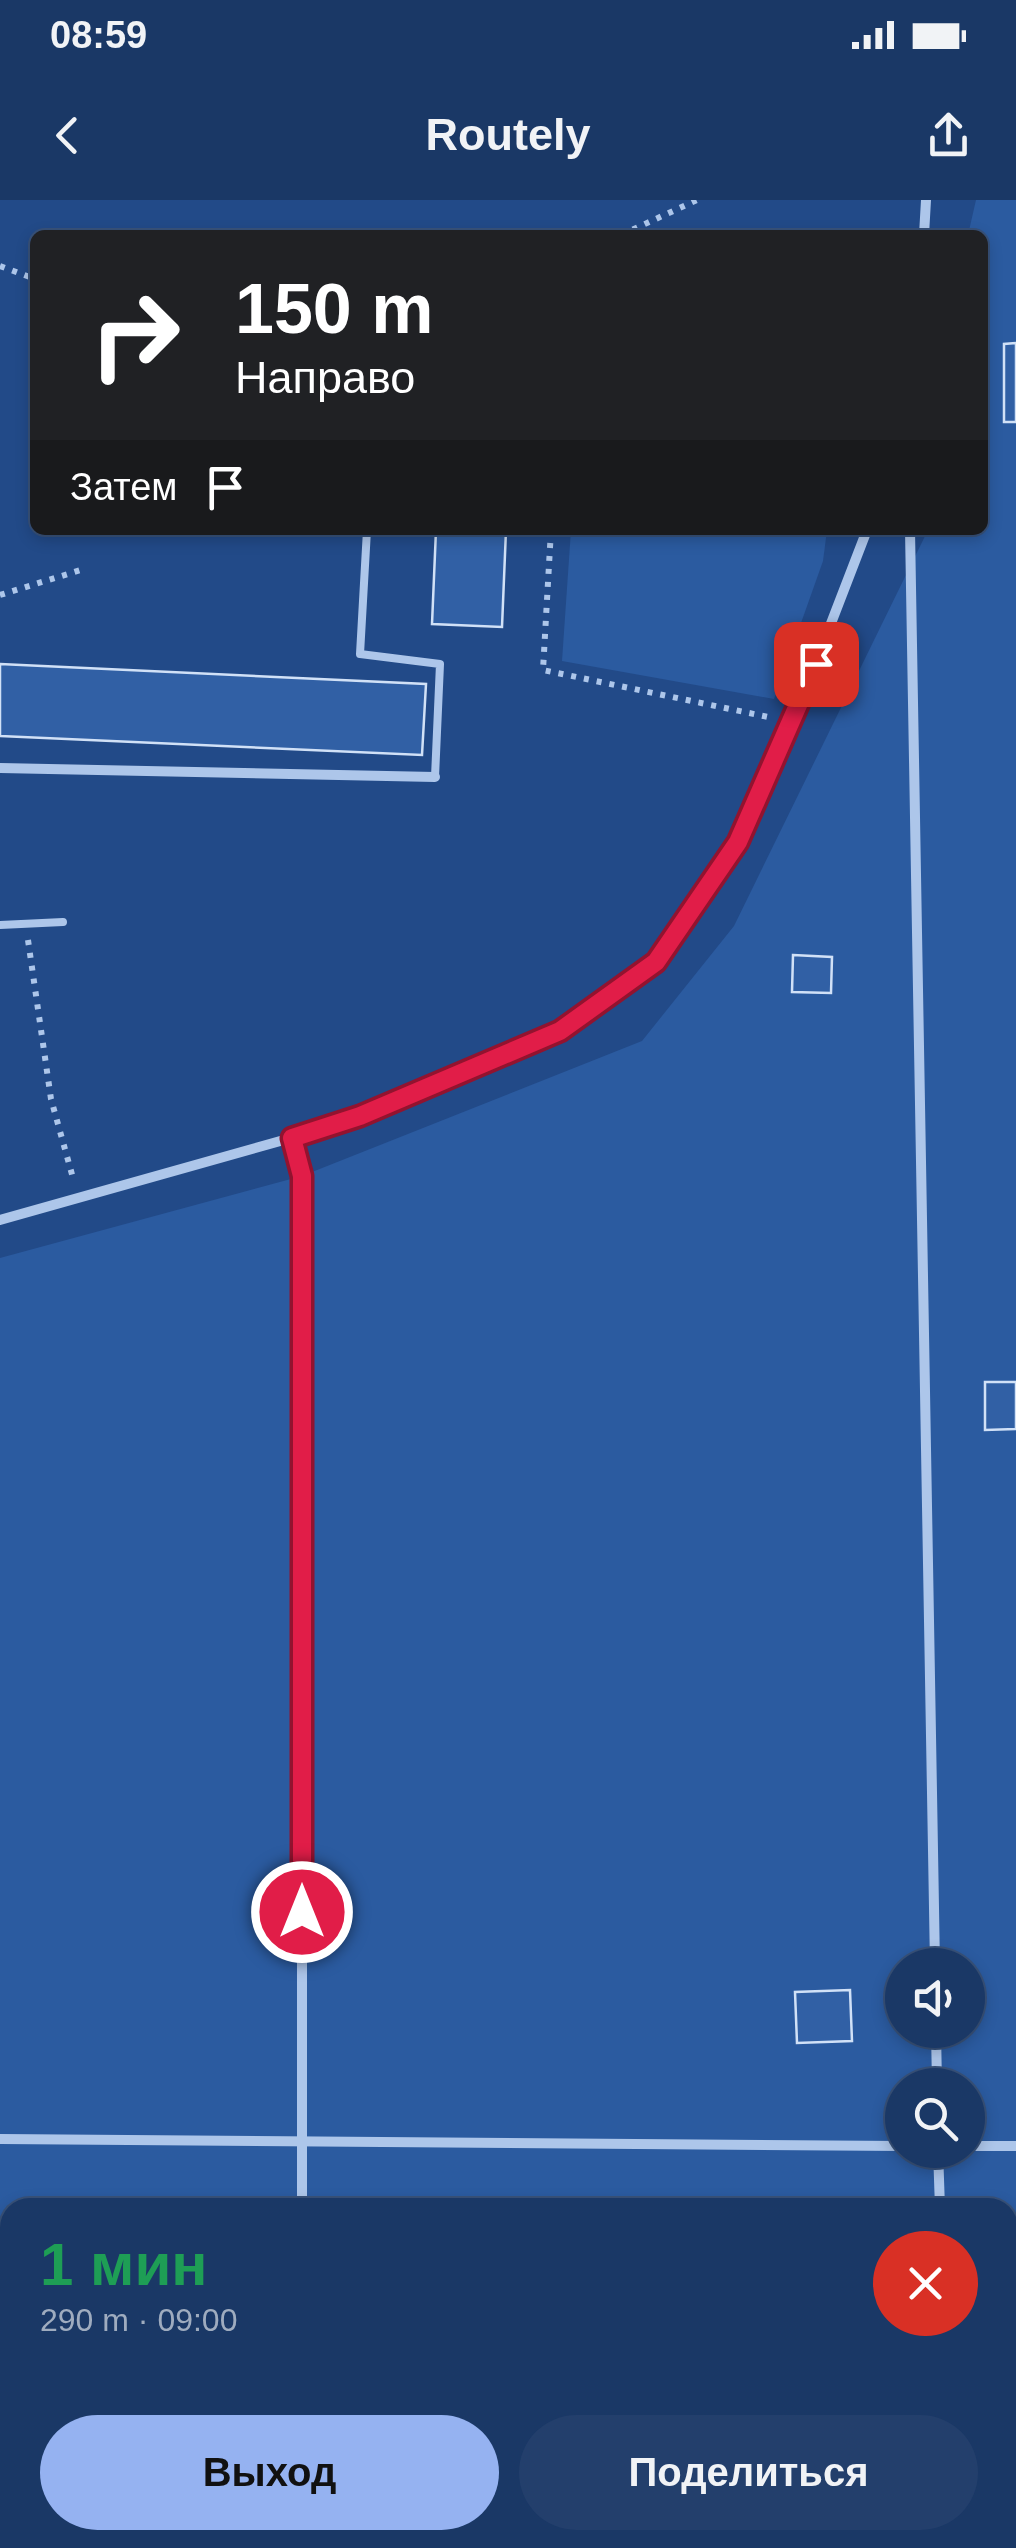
<!DOCTYPE html>
<html lang="ru">
<meta charset="utf-8">
<style>
:root{--surface:#1a3866;--page:#233f6c;--text:#f1f3f6;--muted:#9facbf;--line:#38527a;--accent:#95b2f1}
body{margin:0;font-family:Helvetica,sans-serif;background:var(--page);color:var(--text);height:100vh;display:flex;flex-direction:column;font-size:38px;white-space:nowrap}
*{box-sizing:border-box;margin:0}
p{font-size:32px;color:var(--muted)}
.icon{flex:none;width:55px;height:55px;fill:none;stroke:currentColor;stroke-width:2;stroke-linecap:round;stroke-linejoin:round}
.map{position:relative;flex:1;overflow:hidden}
.drawer{position:absolute;left:0px;top:1998px;width:1018px;height:352px;display:flex;flex-direction:column;background:var(--surface);border-radius:30px 30px 0 0;box-shadow:0 5px 15px #0003,0 0 0 2px var(--line)}
.drawer>*{flex:none}
.top-card{position:absolute;left:30px;top:30px;width:958px;height:305px;border-radius:15px;box-shadow:0 5px 15px #0003,0 0 0 2px var(--line);background:#202124;color:#fff;overflow:hidden}
.controls{position:absolute;left:885px;top:1748px;display:grid;gap:20px}
.controls a{display:grid;place-items:center;width:100px;height:100px;border-radius:50%;background:var(--surface);box-shadow:0 5px 15px #0003,0 0 0 2px var(--line);font-size:50px}
.pin{position:absolute;display:grid;place-items:center;width:85px;height:85px;color:#fff;margin:-42px;border-radius:20px;box-shadow:0 5px 15px #0006}
.me{position:absolute;width:110px;margin:-55px;rotate:0deg;stroke-linejoin:round;filter:drop-shadow(0 0 8px #0008)}
.turn{display:flex;align-items:center;gap:35px;height:210px;padding:0 40px;font-size:45px}
.turn .icon{width:130px;height:130px;stroke-width:2.5}
.turn b{display:block;font-size:70px;line-height:85px}
.then{display:flex;align-items:center;height:95px;padding:0 40px;background:#0003;gap:20px;font-size:38px}
.round{display:grid;place-items:center;flex:none;width:105px;height:105px;border-radius:52px;background:var(--page)}
.overview{display:flex;align-items:center;justify-content:space-between;height:170px;padding:0 40px}
h1{font-size:60px;font-weight:600;line-height:75px;color:#1e9e55}
.button{display:flex;gap:20px;margin-top:auto;padding:20px 40px}
.button a{flex:1;height:115px;border-radius:60px;background:var(--accent);color:#111;font-size:40px;font-weight:600;line-height:115px;text-align:center}
.button a+a{background:var(--page);color:var(--text)}
.status{display:flex;justify-content:space-between;align-items:center;height:70px;padding:0 50px;background:var(--surface);direction:ltr}
.status svg{height:28px;fill:currentColor}
header{display:flex;justify-content:space-between;align-items:center;height:130px;padding:0 40px;background:var(--surface);font-size:45px;font-weight:600}
.map>svg:first-child{display:block}
</style>
<div class="status"><b>08:59</b><svg viewBox="0 0 49 12"><path d="M0 12V9h3v3zM5 12V6h3v6zM10 12V3h3v9zM15 12V0h3v12zM26 1h20v11H26zM47 4h2v5h-2z"/></svg></div>
<header><svg class="icon" aria-label="back" viewBox="0 0 24 24"><path d="M15 5l-7 7 7 7"/></svg>Routely<svg class="icon" aria-label="share" viewBox="0 0 24 24"><path d="M12 15V3M7 8l5-5 5 5M5 13v7h14v-7"/></svg></header>
<div class="map">
<svg width="1016" height="2348" viewBox="0 0 1016 2348">
<rect width="100%" height="100%" fill="#224a88"/>
<!-- green -->
<g fill="#2b5ba0" fill-rule="evenodd">
<path d="M976,0h40v2348h-1016v-1290l302,-82 340,-135 92,-115 194,-396h54v-295h-14zM902,1765h66v65h-66zM902,1885h66v65h-66zM10,2008h998v332h-998z"/>
<polygon points="571,330 827,330 823,361 774,499 562,461"/>
</g>
<!-- building -->
<g fill="#3160a5" stroke="#d1e1f7" stroke-width="2.5">
<polygon points="1016,143 1016,222 1004,222 1004,144"/>
<polygon points="436,330 506,330 502,427 432,424"/>
<polygon points="0,464 426,484 422,555 0,536"/>
<polygon points="793,755 832,757 831,793 792,792"/>
<polygon points="985,1182 1016,1182 1016,1229 985,1230"/>
<polygon points="850,1790 852,1841 797,1843 795,1792"/>
</g>
<g fill="none" stroke-linecap="round" stroke-linejoin="round">
<!-- path -->
<g stroke="#adc6ea" stroke-width="6" stroke-dasharray="5 8" stroke-linecap="butt">
<polyline points="621,35 697,0"/>
<polyline points="0,66 35,79"/>
<polyline points="551,330 543,470 773,518"/>
<polyline points="0,395 84,369"/>
<polyline points="28,740 51,899 73,978"/>
</g>
<!-- service -->
<g stroke="#adc6ea" stroke-width="8">
<polyline points="367,330 360,454 440,464 435,577"/>
<polyline points="0,725 63,722"/>
</g>
<!-- minor -->
<g stroke="#adc6ea" stroke-width="10">
<polyline points="924,35 926,0"/>
<polyline points="910,330 935,1765"/>
<polyline points="0,568 435,577"/>
<polyline points="291,938 302,976 302,2008"/>
<polyline points="0,1020 291,938 360,915 560,831 656,762 738,643 793,522 867,330"/>
<polyline points="936,1830 937,1885"/>
<polyline points="0,1939 902,1946"/>
<polyline points="968,1946 1016,1946"/>
<polyline points="938,1950 940,2008"/>
<polyline points="302,2340 302,2348"/>
<polyline points="946,2340 946,2348"/>
</g>
</g>
<g fill="none" stroke-linecap="round" stroke-linejoin="round">
<!-- route casing -->
<g stroke="#92132f" stroke-width="25">
<polyline id="route" points="302,1712 302,976 292,938 360,916 560,831 656,762 738,642 816,464"/>
</g>
<!-- route -->
<use href="#route" stroke="#e11d48" stroke-width="18"/>
</g>
</svg>
<div class="controls">
<a><svg class="icon" aria-label="sound" viewBox="0 0 24 24"><path d="M4 9h4l5-4v14l-5-4H4zM17 9q2 3 0 6"/></svg></a>
<a><svg class="icon" aria-label="search" viewBox="0 0 24 24"><circle cx="10" cy="10" r="6"/><path d="M15 15l6 6"/></svg></a>
</div>
<div class="pin" style="left:816px;top:464px;background:#d93025"><svg class="icon" aria-label="arrive" viewBox="0 0 24 24"><path d="M6 21V4h12l-3 4 3 4H6"/></svg></div>
<svg class="me" style="left:302px;top:1712px" viewBox="-20 -20 40 40"><circle r="17" fill="#e11d48" stroke="#fff" stroke-width="3"/><path d="M0-11L8 9 0 5-8 9z" fill="#fff"/></svg>
<div class="top-card">
<div class="turn"><svg class="icon" aria-label="right" viewBox="0 0 24 24"><path d="M7 20v-9h11M14 6l5 5-5 5"/></svg><div><b>150 m</b>Направо</div></div>
<div class="then">Затем<svg class="icon" aria-label="arrive" viewBox="0 0 24 24"><path d="M6 21V4h12l-3 4 3 4H6"/></svg></div>
</div>
<section class="drawer">
<div class="overview"><div><h1>1 мин</h1><p>290 m · 09:00</p></div><a class="round" style="background:#d93025;color:#fff"><svg class="icon" aria-label="close" viewBox="0 0 24 24"><path d="M6 6l12 12M18 6L6 18"/></svg></a></div>
<div class="button"><a>Выход</a><a>Поделиться</a></div>
</section>
</div>
